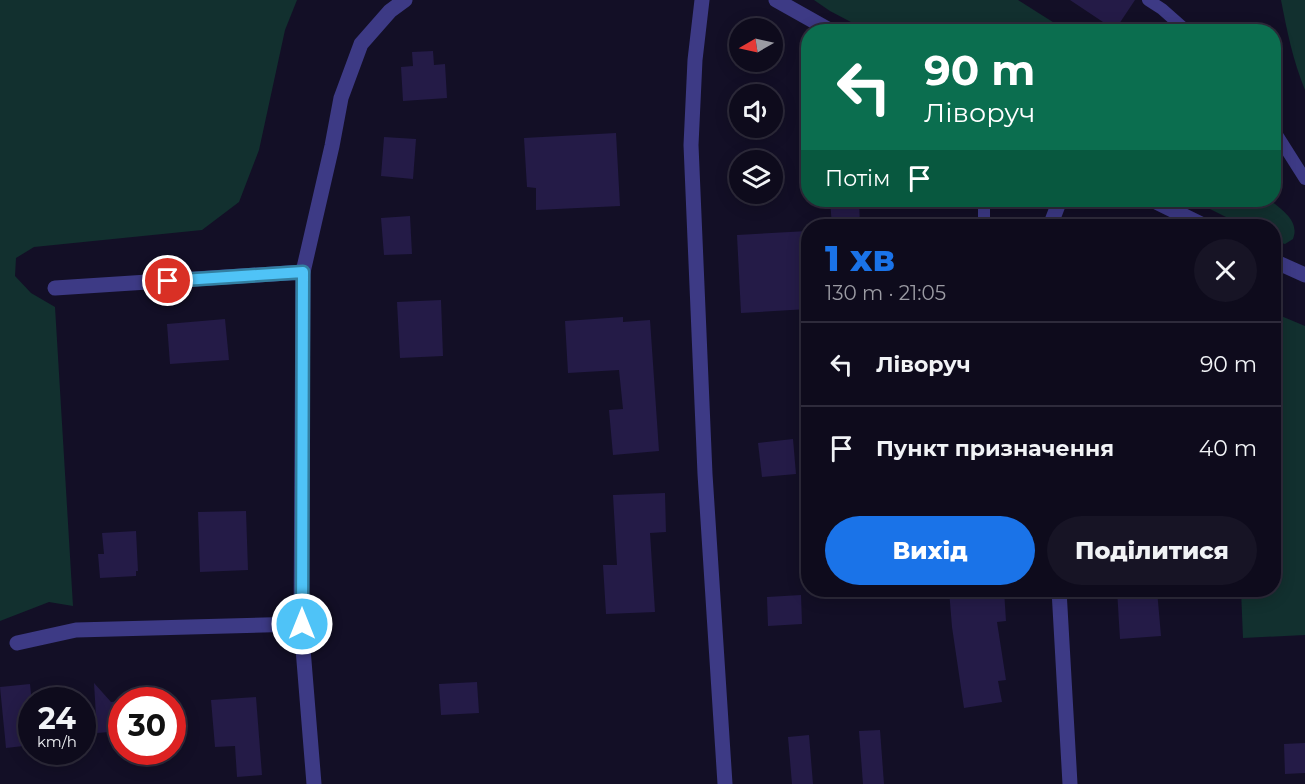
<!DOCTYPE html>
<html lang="uk">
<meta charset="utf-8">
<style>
:root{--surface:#0e0b1c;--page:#171425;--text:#f1f3f6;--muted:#9b9ba3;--line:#2e2b3b;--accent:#1a73e8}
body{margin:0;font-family:Montserrat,sans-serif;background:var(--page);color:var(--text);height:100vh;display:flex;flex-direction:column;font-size:22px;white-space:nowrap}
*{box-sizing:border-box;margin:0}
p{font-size:20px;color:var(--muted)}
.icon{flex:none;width:33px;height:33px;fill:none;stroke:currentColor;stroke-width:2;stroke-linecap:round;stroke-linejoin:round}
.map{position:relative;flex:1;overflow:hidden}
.drawer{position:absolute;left:801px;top:219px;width:480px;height:378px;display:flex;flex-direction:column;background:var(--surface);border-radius:24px;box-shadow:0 3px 15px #0003,0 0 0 2px var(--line)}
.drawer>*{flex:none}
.top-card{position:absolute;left:801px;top:24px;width:480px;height:183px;border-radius:24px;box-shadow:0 3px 15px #0003,0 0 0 2px var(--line);background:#0b6e4f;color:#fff;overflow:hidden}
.needle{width:39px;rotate:261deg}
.controls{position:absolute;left:729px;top:18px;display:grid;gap:12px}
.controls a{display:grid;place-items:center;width:54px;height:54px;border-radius:50%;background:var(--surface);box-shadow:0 3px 15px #0003,0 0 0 2px var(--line);font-size:30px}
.speed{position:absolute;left:18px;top:687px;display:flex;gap:12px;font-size:30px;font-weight:700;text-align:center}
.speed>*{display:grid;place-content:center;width:78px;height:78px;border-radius:50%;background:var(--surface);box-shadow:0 3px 15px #0003,0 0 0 2px var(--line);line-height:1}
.speed small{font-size:15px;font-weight:400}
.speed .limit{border:9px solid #d22;background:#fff;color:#111}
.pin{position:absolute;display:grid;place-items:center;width:51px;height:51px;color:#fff;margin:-26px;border:3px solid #fff;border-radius:50%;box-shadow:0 2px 6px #0007}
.me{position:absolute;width:66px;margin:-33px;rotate:0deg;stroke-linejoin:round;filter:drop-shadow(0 0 4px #0008)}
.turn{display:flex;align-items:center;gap:21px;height:126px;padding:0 24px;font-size:27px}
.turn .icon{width:78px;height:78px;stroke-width:2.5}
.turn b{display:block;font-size:42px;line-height:51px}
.then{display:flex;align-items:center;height:57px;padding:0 24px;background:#0003;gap:12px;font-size:22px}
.round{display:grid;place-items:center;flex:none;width:63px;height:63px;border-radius:32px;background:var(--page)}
.summary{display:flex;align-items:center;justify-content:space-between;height:102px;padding:0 24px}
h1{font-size:36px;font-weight:800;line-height:45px;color:var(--accent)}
.action{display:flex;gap:12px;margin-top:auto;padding:12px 24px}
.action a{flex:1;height:69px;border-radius:36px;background:var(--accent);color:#fff;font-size:24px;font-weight:800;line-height:69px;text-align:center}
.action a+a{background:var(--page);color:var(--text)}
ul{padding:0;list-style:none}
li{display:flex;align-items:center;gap:18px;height:84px;padding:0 24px;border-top:2px solid var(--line)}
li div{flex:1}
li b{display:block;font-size:22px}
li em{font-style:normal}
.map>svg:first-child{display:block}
</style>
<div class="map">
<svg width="1305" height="784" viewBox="0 0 1305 784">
<rect width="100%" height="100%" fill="#130f26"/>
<!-- green -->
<g fill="#12302f">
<polygon points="0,0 297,0 285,30 259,150 239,202 202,230 34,247 16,258 15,276 31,293 55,307 73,606 49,602 0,621"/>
<polygon points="814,0 1018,0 1067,31 868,31 830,11"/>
<path d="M1281,0h24v90c-12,-29 -18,-59 -24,-90z"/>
<path d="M1192,200h78c12,10 30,21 23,39l-8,5 -11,-3v-15h-30z"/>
<polygon points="1274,313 1305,326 1305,635 1243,638 1241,590 1274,590"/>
</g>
<!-- building -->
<g fill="#241b47">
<polygon points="1070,0 1135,0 1115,30"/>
<polygon points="433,51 434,65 445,64 447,98 403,101 401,67 413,66 412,52"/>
<polygon points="616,133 620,206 536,210 536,188 527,187 524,138"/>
<polygon points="384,137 416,139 413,179 381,176"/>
<polygon points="830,200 859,200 860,226 832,226"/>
<polygon points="410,216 412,254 384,255 381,218"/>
<polygon points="808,231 808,309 741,313 737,235"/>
<polygon points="441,300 443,356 400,358 397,302"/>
<polygon points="623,317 623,322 650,320 659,451 613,455 609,410 623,409 619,370 568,373 565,321"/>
<polygon points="225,319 229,360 170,364 167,324"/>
<polygon points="793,439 796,474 762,477 758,443"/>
<polygon points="665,493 666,532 650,533 655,612 606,614 603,565 617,565 613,495"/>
<polygon points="246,511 248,570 200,572 198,512"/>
<polygon points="136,531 138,571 136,571 136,576 100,578 98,554 104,554 102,533"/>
<polygon points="949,590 1004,590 1006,621 997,622 1006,680 998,681 1002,702 964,708 952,627"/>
<polygon points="1117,590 1157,590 1161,636 1120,639"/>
<polygon points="801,595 802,624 768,626 767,597"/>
<polygon points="477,682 479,713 441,715 439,684"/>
<polygon points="94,683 111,702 122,701 122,731 97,733"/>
<polygon points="30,684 32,703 32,745 6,748 0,687"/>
<polygon points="256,697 262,775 237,777 235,746 215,747 211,700"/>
<polygon points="880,730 884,784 863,784 859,731"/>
<polygon points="809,735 813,784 792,784 788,737"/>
<polygon points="1305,743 1305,773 1285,774 1284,744"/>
</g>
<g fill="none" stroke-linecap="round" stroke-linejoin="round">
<!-- service -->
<g stroke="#3d3a85" stroke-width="12">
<polyline points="1148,0 1162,9 1188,32"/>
<polyline points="1274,130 1305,179"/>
<polyline points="984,226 984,200"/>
</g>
<!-- minor -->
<g stroke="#3d3a85" stroke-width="15">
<polyline points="702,0 695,60 691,145 705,474 725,784"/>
<polyline points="776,0 833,32"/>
<polyline points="1152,200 1205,226"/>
<polyline points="1050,226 1060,200"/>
<polyline points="1274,261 1305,275"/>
<polyline points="55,288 303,272"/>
<polyline points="1059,590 1070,784"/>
<polyline points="17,643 76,630 301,624"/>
<polyline points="314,784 301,624 303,272 332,146 341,98 361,44 390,11 405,0"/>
</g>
</g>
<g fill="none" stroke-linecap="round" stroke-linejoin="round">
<!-- route casing -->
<g stroke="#337fa1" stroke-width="15">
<polyline id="route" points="168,281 303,272 302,624"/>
</g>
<!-- route -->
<use href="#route" stroke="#4fc3f7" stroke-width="10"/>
</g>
</svg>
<div class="controls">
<a><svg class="needle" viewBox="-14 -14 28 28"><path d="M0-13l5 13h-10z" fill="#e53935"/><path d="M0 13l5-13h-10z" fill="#9b9ba3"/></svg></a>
<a><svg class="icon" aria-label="sound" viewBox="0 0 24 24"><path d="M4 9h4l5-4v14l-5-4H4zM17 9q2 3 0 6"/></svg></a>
<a><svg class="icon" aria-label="layers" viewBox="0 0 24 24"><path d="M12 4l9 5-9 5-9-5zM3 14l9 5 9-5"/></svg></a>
</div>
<div class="speed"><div>24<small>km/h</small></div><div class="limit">30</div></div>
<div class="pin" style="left:168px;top:281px;background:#d93025"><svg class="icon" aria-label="arrive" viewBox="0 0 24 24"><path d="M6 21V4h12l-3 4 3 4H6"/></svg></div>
<svg class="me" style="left:302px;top:624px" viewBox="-20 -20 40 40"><circle r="17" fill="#4fc3f7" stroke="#fff" stroke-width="3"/><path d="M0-11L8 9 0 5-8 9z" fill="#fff"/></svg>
<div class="top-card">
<div class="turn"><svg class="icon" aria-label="left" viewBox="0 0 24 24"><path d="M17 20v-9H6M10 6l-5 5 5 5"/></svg><div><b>90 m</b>Ліворуч</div></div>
<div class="then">Потім<svg class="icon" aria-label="arrive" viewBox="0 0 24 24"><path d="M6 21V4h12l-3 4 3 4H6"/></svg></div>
</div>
<section class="drawer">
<div class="summary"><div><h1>1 хв</h1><p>130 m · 21:05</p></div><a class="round"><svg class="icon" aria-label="close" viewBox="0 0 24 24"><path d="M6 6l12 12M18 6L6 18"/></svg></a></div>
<ul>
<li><svg class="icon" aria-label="left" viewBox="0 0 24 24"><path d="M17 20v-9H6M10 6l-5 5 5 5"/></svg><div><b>Ліворуч</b></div><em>90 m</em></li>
<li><svg class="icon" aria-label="arrive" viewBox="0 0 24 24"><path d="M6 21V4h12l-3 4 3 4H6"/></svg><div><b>Пункт призначення</b></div><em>40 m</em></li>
</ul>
<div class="action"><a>Вихід</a><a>Поділитися</a></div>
</section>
</div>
